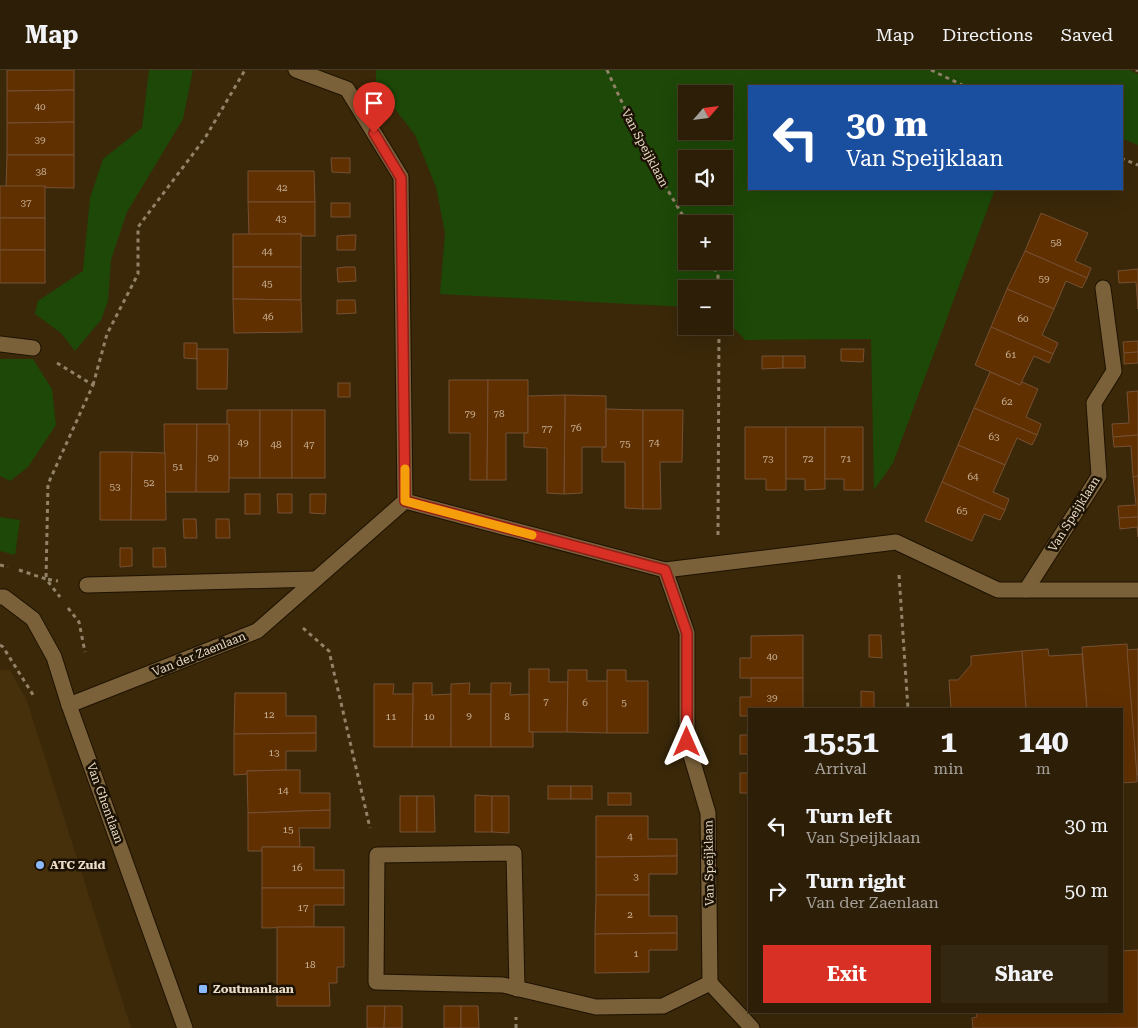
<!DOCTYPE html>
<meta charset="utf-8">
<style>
:root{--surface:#2c1e07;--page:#342711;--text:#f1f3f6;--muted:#a6a29b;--line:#483c28;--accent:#d93025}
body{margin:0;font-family:"Roboto Serif",serif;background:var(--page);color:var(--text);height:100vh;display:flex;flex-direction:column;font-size:19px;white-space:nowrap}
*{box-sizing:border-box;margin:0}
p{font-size:16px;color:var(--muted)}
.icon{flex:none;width:28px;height:28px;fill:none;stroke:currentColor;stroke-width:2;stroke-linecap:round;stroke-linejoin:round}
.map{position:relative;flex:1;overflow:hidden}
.sheet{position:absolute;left:748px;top:638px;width:375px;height:305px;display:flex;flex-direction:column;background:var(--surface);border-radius:0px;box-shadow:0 5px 20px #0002,0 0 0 1px var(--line)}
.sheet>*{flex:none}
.top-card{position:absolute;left:748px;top:15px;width:375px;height:105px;border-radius:0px;box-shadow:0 5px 20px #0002,0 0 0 1px var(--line);background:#1a4fa0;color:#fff;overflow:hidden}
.needle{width:32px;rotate:62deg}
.fabs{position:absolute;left:678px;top:15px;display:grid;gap:10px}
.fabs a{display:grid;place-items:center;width:55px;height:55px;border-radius:0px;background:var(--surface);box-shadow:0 5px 20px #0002,0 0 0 1px var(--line);font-size:25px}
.pin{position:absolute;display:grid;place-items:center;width:42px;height:42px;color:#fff;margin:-51px -21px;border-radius:50% 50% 50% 0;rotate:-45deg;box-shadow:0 0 5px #0007}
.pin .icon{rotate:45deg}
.me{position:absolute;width:55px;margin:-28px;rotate:0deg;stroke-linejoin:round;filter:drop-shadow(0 0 4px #0008)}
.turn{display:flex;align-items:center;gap:18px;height:105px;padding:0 15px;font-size:22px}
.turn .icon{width:65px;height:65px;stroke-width:2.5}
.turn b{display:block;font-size:35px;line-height:42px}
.eta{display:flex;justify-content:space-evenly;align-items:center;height:85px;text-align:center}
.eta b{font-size:30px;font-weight:700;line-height:35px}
.button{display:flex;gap:10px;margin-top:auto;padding:10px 15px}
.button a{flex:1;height:58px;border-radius:0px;background:var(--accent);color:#fff;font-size:20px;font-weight:700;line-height:58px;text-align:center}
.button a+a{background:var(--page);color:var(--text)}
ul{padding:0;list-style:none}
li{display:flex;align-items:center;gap:15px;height:65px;padding:0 15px}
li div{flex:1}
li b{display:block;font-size:19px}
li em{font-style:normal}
header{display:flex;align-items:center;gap:30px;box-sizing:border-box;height:70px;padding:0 25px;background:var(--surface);border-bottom:1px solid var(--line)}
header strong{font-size:24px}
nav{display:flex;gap:28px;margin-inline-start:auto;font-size:18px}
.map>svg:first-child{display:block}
</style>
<header>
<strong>Map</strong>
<nav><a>Map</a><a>Directions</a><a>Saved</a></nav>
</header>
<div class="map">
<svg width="1138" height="958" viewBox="0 0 1138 958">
<rect width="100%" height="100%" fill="#3a2809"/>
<!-- built -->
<polygon fill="#46300b" points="0,600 10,600 27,631 131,958 0,958"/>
<!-- green -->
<g fill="#1d4808" fill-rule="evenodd">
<polygon points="149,0 193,0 183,49 127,142 111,190 108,231 101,250 75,281 61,263 35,244 38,231 83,201 90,128 103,89 142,58"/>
<path d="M376,0h753l9,4v71l-17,-7v-52h-372v103h246l-102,274 -19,27 -3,-151 -126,1 -21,-22v-29h-38v18l-246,-13 5,-61 -9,-46 -21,-52 -23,-30 -16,-10zM686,24h38v37h-38zM686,89h38v37h-38zM686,154h38v37h-38z"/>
<polygon points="0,289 33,289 52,319 56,355 28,397 10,411 0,406"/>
<polygon points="0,447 20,450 15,485 0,481"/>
</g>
<!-- building -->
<g fill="#613000" stroke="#755034">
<polygon points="7,0 74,0 74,20 7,21"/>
<polygon points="74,20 74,52 7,53 7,21"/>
<polygon points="74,52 74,85 7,85 7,53"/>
<polygon points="7,85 74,85 74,118 6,117"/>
<polygon points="331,88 350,88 350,103 332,102"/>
<polygon points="248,101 314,101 315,132 248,132"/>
<rect x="0" y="116" width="45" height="32"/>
<polygon points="248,132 315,132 315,166 301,166 301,164 249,165"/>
<rect x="331" y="133" width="19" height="14"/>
<polygon points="1041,143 1088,163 1075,191 1091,198 1087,208 1025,181"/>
<rect x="0" y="148" width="45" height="32"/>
<rect x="233" y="164" width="68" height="33"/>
<polygon points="350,165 356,165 355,180 337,180 337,166"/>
<rect x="0" y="180" width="45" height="33"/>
<polygon points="1025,181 1087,208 1082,218 1066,211 1054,239 1007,219"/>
<polygon points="233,197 301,197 301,230 233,229"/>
<polygon points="346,197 355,197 356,211 338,212 337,198"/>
<polygon points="1138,199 1138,239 1136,212 1119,213 1118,201"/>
<polygon points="1007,219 1054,239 1042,265 1058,273 1053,284 991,257"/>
<polygon points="233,229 301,230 302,262 234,263"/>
<polygon points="337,230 355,230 356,243 337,244"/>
<polygon points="991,257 1053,284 1049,293 1034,286 1020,315 975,295"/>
<polygon points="1138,271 1138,282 1124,283 1123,272"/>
<polygon points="184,273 197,273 197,289 184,288"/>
<polygon points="197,279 228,279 227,319 197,319"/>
<polygon points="841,279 864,279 863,292 841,291"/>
<polygon points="1138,282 1138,293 1124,294 1124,283"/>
<polygon points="762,286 783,286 783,298 762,299"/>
<rect x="783" y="286" width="22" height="12"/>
<polygon points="990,302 1020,315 1022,312 1038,319 1026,347 1041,354 1037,365 974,338"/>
<polygon points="449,310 488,310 487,410 470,410 470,363 449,363"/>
<polygon points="488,310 528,310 528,363 506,363 506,410 487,410"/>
<rect x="338" y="313" width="12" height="14"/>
<polygon points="1138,321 1138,365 1113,367 1112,354 1129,353 1127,322"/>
<polygon points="565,325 606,326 606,377 582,377 582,423 564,424"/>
<polygon points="565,325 564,424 547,423 547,378 524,377 524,363 528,363 528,326"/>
<polygon points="974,338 1037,365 1032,375 1017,368 1005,395 958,375"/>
<polygon points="606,339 643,340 643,439 625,438 625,392 602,392 602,378 606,377"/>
<polygon points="227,340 260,340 260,408 229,408 229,354 227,355"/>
<rect x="260" y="340" width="32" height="68"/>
<rect x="292" y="340" width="33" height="68"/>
<polygon points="643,340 683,340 682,392 660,392 661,439 643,439"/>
<polygon points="164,354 197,354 196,422 165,422"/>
<polygon points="197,354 229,354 229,422 196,422"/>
<polygon points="745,357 786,357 786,420 766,420 766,409 745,409"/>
<polygon points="786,357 825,357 825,419 805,420 805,409 786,409"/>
<polygon points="825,357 863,357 863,420 844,420 844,409 825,409"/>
<polygon points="1138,365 1138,406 1133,407 1131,376 1114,377 1113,367"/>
<polygon points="958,375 1005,395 993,422 1009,429 1005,440 942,412"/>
<polygon points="100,382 132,382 131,450 100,450"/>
<polygon points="132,382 165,383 166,450 131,450"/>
<polygon points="1138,406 1138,447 1119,448 1118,436 1136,435 1133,407"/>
<polygon points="942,412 1005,440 1000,450 984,444 972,471 925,451"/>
<rect x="245" y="424" width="15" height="20"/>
<polygon points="277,424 292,424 292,443 278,443"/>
<polygon points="310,424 326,424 325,444 310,443"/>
<polygon points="1138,447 1138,467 1137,457 1120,459 1119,448"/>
<polygon points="183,449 196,449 197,468 184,468"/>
<polygon points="216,449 229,449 230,468 216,468"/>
<polygon points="120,478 132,478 132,496 120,497"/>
<polygon points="153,478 165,478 166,497 153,497"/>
<polygon points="803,565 803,608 740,608 740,588 751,588 751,566"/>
<polygon points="869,565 881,565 882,588 869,587"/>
<polygon points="1127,574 1137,705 1137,712 1121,713 1121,639 1087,639 1082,577"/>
<polygon points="1048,579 1049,586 1082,584 1087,639 1026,639 1022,581"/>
<polygon points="1138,579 1138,705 1137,705 1127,580"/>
<polygon points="1022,581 1026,639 951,639 949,610 958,610 971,595 971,586"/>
<polygon points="529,599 549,599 549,612 568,612 567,662 529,662"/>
<polygon points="568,600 587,600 587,611 608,611 607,663 567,662"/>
<polygon points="607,600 626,600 626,611 648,611 648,663 607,663"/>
<polygon points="751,608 803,608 803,639 749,639 749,646 740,646 740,627 751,627"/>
<polygon points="413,613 432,613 432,625 452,624 451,677 412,677"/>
<polygon points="470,613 469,624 491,624 491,677 451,677 451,614"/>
<polygon points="491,613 511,613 510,625 529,624 529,662 533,662 533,677 491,677"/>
<polygon points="374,614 394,614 393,624 413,624 412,677 374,677"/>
<polygon points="861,621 874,622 874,639 861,639"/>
<polygon points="235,623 286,623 286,646 316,646 316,663 234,664"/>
<polygon points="316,663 316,681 286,681 286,700 247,701 248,704 234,705 234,664"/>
<rect x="740" y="665" width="9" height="19"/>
<polygon points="286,700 300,700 300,723 330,723 330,740 248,743 247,701"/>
<rect x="740" y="703" width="9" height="20"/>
<rect x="548" y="716" width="23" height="13"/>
<rect x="571" y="716" width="21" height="13"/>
<rect x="608" y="723" width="23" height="12"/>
<polygon points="475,725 492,726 492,762 475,762"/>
<rect x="400" y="726" width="17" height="36"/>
<polygon points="417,726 434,726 435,762 417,762"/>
<polygon points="492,726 509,726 509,763 492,762"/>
<polygon points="330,740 330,758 299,758 300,777 262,777 262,781 248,781 248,743"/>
<polygon points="596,746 648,746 648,769 677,769 677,786 596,787"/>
<polygon points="262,777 314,777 314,800 344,800 344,818 262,818"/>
<polygon points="677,786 677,804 649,804 649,825 596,825 596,787"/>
<polygon points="262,818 344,818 344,835 314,835 314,857 262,858"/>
<polygon points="596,825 649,825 649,846 677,846 677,863 595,864"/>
<polygon points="277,857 344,857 344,897 337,897 337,913 329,913 330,936 277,936"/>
<polygon points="677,863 677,880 649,880 649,902 595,903 595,864"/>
<polygon points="1138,880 1138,958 973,958 972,948 977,947 976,941 1121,941 1121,881"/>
<polygon points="367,936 385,936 384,958 367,958"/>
<polygon points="385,936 402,936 402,958 384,958"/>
<rect x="444" y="936" width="17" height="22"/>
<polygon points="461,936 478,936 479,958 461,958"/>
</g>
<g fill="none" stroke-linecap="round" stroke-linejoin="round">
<!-- minor casing -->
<g stroke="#1e1201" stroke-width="17">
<g id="minor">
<polyline points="0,274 33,278"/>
<polyline points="405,431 665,500 687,563 687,672 708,743 710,913"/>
<polyline points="665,500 896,472 998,520 1138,520"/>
<polyline points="87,515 316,509"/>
<polyline points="1026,520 1099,406 1094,333 1114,301 1103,218"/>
<polyline points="0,527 4,527 33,549 54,587 69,635 185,958"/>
<polyline points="69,635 257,561 405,431 401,107 347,19 296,0"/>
<polyline points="517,919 514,783 377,785 376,912 503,915 596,937 663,936 710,913 752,958"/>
</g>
</g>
<!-- path -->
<g stroke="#928268" stroke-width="3" stroke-dasharray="4 4" stroke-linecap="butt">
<path d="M607,0c24,53 50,104 81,154"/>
<polyline points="931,0 964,16"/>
<polyline points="1136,0 1138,1"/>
<polyline points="1121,88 1138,95"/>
<polyline points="710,191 718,204 718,219"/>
<polyline points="57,293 93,315 48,414 46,509 58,511"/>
<polyline points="93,315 107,264 138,204 138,157 205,68 245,0"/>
<polyline points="718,465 719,256"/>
<polyline points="0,495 8,497"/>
<polyline points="19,500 46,509 60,527"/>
<polyline points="899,505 908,639"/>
<polyline points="68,538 79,552 85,582"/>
<polyline points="303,558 329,581 370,758"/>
<polyline points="0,575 3,577 35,628"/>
<polyline points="516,958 516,947"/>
</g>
<!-- minor -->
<use href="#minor" stroke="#7a613a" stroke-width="15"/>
</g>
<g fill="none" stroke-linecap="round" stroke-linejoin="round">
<!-- route casing -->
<g stroke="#8d1f18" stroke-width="12">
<polyline id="route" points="374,63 401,108 405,431 665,500 687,563 687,672"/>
</g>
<!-- route -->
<use href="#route" stroke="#d93025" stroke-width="9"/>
<!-- slow -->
<polyline stroke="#f59e0b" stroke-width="9" points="405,399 405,431 532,465"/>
</g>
<!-- markers -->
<g fill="#8cb9fc" stroke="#1c1203" stroke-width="2">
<circle cx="40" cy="795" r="5"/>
<rect x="198" y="914" width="10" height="10" rx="2.5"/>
</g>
<g text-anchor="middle" stroke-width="5" stroke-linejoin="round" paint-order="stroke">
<!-- number labels -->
<g font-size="10" fill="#c8b195">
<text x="40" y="40">40</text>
<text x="40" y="73">39</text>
<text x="41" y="105">38</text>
<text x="282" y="121">42</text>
<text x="26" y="136">37</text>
<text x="281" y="152">43</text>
<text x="1056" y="176">58</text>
<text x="267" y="185">44</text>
<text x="1044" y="212">59</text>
<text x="267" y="217">45</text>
<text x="268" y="250">46</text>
<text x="1023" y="252">60</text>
<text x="1011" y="288">61</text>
<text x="1007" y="335">62</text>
<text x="470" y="347">79</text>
<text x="499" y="347">78</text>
<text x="576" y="361">76</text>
<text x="547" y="362">77</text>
<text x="994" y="370">63</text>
<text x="243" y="376">49</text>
<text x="654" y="376">74</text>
<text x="625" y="377">75</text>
<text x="276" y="378">48</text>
<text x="309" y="378">47</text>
<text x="213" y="391">50</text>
<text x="768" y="392">73</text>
<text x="808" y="392">72</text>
<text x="846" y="392">71</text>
<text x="178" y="400">51</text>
<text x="973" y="410">64</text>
<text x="149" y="416">52</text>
<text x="115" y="420">53</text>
<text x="962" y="444">65</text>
<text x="772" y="590">40</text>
<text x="772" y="631">39</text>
<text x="546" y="635">7</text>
<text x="585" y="636">6</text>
<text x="624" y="636">5</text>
<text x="269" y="648">12</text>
<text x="469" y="649">9</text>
<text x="391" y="650">11</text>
<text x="429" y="650">10</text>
<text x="507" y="650">8</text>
<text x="274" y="686">13</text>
<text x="283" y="724">14</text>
<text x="288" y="763">15</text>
<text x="630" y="770">4</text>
<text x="297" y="801">16</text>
<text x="636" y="810">3</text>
<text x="303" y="841">17</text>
<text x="630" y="848">2</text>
<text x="636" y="887">1</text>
<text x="310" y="898">18</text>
</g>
<!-- street labels -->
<g font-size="12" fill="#ebdcc7" stroke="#1c1203">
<text transform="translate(645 78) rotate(62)" y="4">Van Speijklaan</text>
<text transform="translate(1074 444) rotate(-58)" y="4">Van Speijklaan</text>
<text transform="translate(199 584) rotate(-22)" y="4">Van der Zaenlaan</text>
<text transform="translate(105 733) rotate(70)" y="4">Van Ghentlaan</text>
<text transform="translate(709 793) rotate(-91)" y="4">Van Speijklaan</text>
</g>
<!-- poi labels -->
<g font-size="12" font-weight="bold" fill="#ebdcc7" stroke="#1c1203" text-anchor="start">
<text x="50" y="799">ATC Zuid</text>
<text x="213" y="923">Zoutmanlaan</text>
</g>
</g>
</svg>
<div class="fabs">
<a><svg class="needle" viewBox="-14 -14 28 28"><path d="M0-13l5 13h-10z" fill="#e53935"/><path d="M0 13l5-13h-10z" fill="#a6a29b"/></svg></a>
<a><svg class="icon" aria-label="sound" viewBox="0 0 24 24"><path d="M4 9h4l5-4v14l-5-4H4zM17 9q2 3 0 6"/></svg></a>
<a>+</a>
<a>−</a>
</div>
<div class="pin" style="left:374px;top:63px;background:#d93025"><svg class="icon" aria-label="arrive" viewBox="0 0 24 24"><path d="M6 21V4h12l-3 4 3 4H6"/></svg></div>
<svg class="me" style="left:687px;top:672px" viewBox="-20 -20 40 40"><path d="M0-17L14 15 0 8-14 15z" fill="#d93025" stroke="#fff" stroke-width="4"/></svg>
<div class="top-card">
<div class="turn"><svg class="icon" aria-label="left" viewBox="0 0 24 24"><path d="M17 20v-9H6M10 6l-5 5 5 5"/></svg><div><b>30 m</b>Van Speijklaan</div></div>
</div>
<section class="sheet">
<div class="eta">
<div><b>15:51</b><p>Arrival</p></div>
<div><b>1</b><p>min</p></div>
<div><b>140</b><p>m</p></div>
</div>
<ul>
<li><svg class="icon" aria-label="left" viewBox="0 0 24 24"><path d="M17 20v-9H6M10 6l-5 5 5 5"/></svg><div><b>Turn left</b><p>Van Speijklaan</p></div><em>30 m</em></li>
<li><svg class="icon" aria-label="right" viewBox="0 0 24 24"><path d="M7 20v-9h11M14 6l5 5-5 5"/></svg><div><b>Turn right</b><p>Van der Zaenlaan</p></div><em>50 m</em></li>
</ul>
<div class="button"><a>Exit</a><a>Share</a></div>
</section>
</div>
